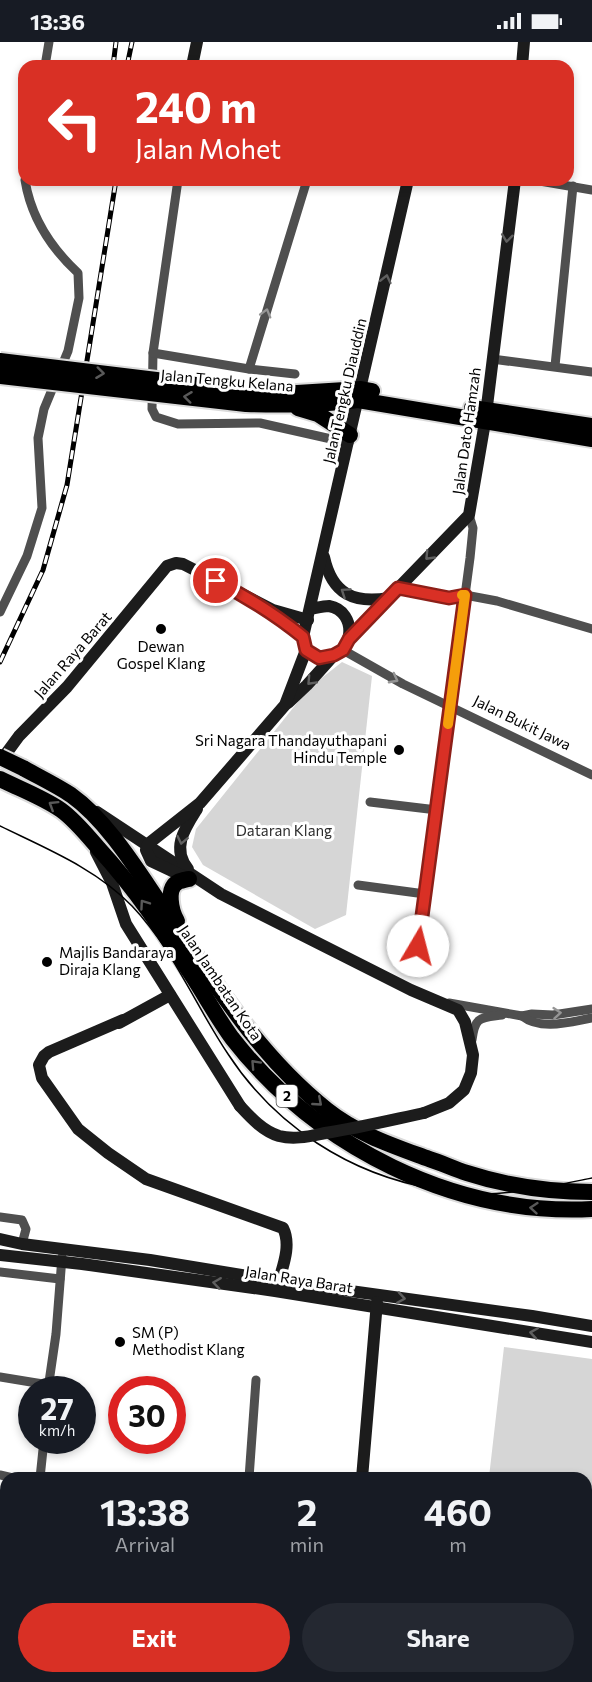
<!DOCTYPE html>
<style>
:root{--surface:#171b24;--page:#242831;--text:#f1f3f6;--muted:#9ea1a6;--accent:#d93025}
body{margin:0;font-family:Commissioner,sans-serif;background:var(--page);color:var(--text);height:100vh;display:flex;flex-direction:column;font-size:22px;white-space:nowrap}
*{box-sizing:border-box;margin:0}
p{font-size:20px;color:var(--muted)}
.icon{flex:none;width:33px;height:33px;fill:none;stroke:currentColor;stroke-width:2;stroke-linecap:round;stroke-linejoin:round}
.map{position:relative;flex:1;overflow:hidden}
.panel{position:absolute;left:0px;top:1430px;width:592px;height:212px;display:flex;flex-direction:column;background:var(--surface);border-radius:18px 18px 0 0;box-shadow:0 3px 9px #0003}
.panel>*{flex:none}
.guide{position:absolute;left:18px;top:18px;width:556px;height:126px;border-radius:18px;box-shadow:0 3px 9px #0003;background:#d93025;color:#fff;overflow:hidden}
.speed{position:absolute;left:18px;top:1334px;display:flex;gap:12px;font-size:30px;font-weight:700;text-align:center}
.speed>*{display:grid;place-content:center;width:78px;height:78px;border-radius:50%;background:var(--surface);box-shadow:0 3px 9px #0003;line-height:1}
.speed small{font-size:15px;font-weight:400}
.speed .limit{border:9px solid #d22;background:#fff;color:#111}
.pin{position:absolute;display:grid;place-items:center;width:51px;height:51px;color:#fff;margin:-26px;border:3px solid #fff;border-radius:50%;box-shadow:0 2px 6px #0007}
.me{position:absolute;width:66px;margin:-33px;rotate:8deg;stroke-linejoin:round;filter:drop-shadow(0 0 4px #0008)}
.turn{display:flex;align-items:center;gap:21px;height:126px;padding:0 18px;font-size:27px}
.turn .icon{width:78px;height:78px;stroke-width:2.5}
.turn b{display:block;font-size:42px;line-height:51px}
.eta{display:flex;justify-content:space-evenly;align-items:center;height:102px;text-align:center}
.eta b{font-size:36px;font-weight:700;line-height:42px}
.primary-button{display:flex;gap:12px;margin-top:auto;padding:12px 18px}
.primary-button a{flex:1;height:69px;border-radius:36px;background:var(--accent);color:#fff;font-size:24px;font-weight:700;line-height:69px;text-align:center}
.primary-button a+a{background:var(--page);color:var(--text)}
.status{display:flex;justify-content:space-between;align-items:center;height:42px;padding:0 30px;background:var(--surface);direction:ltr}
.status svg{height:16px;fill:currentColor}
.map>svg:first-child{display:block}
</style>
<div class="status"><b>13:36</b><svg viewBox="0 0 49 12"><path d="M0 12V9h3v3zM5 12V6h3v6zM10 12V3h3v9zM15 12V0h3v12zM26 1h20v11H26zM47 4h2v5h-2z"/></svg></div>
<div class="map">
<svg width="592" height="1640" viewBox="0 0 592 1640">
<rect width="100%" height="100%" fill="#fff"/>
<!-- green -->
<g fill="#d6d6d6">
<polygon points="342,620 372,634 346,873 315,887 203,823 192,805 196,787 309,646"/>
<polygon points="504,1305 592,1317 592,1482 587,1481 586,1436 489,1435"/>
</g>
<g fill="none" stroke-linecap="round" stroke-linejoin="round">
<!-- highway casing -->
<g stroke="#dbdbdb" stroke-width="20">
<g id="highway">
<polyline points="247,349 297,351 361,347 372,349"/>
<path d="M246,362c38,1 75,1 112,-4l234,39"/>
<polyline points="298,366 318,372 350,393"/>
<polyline points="472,366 592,384"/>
<path d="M23,726c16,9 33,17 48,27 34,24 63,70 86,104 53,76 97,153 170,211 30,24 67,36 102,49 13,4 25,10 38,14 40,13 84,19 125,19"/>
<path d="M0,737c20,10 42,18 61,31 14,10 26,25 38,39 36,39 65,83 94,128 13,20 25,42 39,61 85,109 222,178 360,171"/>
<path d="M177,879c-6,-10 -11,-33 1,-39 1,-1 10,-3 11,-3"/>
</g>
</g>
<!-- street -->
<g stroke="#4f4f4f" stroke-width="9">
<polyline points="45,24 49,0"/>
<polyline points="178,138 153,311 152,367 156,375 178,382 260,381 349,401"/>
<polyline points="534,138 592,148"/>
<polyline points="153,311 249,327 295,332"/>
<polyline points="492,317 592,330"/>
<polyline points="555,324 573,144"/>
<polyline points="249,327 307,138"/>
<polyline points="398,546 449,556 465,553 497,559 592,587"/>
<path d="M0,570l27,-56 15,-48 -4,-70 6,-29 24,-58 11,-53 -1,-25c-28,-26 -47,-55 -53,-93"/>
<polyline points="343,608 403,642 592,733"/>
<polyline points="370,760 437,768"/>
<polyline points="358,843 425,852"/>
<polyline points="418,905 470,516 473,486 469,473"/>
<polyline points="449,961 522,974 532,972 553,973 592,967"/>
<path d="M522,974c19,15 48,6 70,2"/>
<path d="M472,998c3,-24 8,-22 30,-25"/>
<polyline points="0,1175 22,1178 26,1187 22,1202"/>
<polyline points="0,1230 60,1237"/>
<polyline points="0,1335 49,1343"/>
<polyline points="48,1347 56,1292 62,1215"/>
<polyline points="0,1433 13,1436"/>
<polyline points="40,1436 44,1398"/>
<polyline points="249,1436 256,1338"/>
<polyline points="0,1538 6,1539"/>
</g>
<!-- secondary -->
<g stroke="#1c1c1c" stroke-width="12">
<polyline points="192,24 197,0"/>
<polyline points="522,24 524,0"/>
<path d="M324,515c8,37 30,47 65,41"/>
<path d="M310,567c6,-1 13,-3 19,-3 29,5 28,52 -10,52l-13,-8 -3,-13 105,-457"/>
<polyline points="272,572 303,595"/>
<polyline points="349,597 469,473 485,380 515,138"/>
<polyline points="288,661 307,643 334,613"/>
<polyline points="0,720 19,694 67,645 167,524 176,521 183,522 273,568 308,578"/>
<polyline points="97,770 221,852 411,948 458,968 465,980 473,1013 471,1031 464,1048 449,1061 424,1071"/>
<polyline points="96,810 112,841 126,882 240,1064"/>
<path d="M188,827c-17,-21 -3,-41 9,-60"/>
<polyline points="187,836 151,819 146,808 148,802 200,761 285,663 306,608"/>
<path d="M123,978l-74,32 -5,4 -5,9 3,13 36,51 30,24 38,26 137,49c9,18 -1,40 -6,59"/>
<polyline points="119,981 170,953"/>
<polyline points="0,1197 22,1202 150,1218 278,1239 532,1274 592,1284"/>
<polyline points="0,1213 82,1222 275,1249 592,1300"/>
<polyline points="362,1436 377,1260"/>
<polyline points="348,1640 348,1635"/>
</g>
<!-- highway -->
<use href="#highway" stroke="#000" stroke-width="16"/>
<!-- tram -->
<path stroke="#000" stroke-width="1.5" d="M0,784c45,22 97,43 132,80 41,43 63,99 96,148 47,72 122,121 207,135 16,2 33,6 49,5 37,-1 73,-9 108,-16"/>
<!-- rail casing -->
<g stroke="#000" stroke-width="5">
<g id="rail">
<polyline points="113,24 116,0"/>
<polyline points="127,24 132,0"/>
<polyline points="0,620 43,528 67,443 116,138"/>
</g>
</g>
<!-- rail -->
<use href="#rail" stroke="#fff" stroke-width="3" stroke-dasharray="9" stroke-linecap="butt"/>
<!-- highway-bridge casing -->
<g stroke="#dbdbdb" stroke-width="20" stroke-linecap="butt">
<g id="highway-bridge">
<polyline points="0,319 247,349"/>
<polyline points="0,334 246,362"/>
<polyline points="0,715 23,726"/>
</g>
</g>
<!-- secondary-bridge -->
<path stroke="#1c1c1c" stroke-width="12" d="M240,1064c11,12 23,25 39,30 16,4 31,0 46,-3 33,-5 66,-13 99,-20"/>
<!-- highway-bridge -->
<use href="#highway-bridge" stroke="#000" stroke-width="16"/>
</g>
<!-- one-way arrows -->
<defs><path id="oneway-chevron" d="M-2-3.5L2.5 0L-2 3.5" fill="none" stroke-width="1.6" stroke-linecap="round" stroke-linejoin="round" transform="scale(1.5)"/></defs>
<g stroke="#606060">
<use href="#oneway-chevron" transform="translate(507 196) rotate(97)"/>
<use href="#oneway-chevron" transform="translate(386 237) rotate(-77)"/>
<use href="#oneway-chevron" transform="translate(429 514) rotate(134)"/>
<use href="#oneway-chevron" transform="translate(345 550) rotate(-146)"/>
<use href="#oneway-chevron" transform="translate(311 639) rotate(133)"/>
<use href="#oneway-chevron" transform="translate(182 798) rotate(102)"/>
<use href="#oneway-chevron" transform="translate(217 1241) rotate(-172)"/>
<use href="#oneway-chevron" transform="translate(401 1256) rotate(9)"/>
<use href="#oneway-chevron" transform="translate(534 1291) rotate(-171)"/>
</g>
<g stroke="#959595">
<use href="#oneway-chevron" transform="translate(266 271) rotate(-74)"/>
<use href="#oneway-chevron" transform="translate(394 637) rotate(28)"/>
<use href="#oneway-chevron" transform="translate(557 971) rotate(-5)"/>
</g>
<g stroke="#595959">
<use href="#oneway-chevron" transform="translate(100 331) rotate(7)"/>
<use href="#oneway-chevron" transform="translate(188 355) rotate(-173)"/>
<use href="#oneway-chevron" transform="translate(53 763) rotate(-148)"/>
<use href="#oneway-chevron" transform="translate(144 862) rotate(-125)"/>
<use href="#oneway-chevron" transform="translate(255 1022) rotate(-133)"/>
<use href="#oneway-chevron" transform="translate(318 1060) rotate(41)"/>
<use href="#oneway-chevron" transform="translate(534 1166) rotate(-175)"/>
</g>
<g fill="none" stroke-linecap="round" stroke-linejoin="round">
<!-- route casing -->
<g stroke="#8d1f18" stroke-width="15">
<path id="route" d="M216,539c31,16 60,34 87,56l3,13 13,8 15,-3 9,-5 6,-11 49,-51 51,10 16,-3 -47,351"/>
</g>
<!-- route -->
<use href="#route" stroke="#d93025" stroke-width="10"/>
<!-- slow -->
<polyline stroke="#f59e0b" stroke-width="10" points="448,682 465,553 462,553"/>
</g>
<!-- markers -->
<g fill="#000" stroke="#fff" stroke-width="2">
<circle cx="161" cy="587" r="6"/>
<circle cx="399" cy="708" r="6"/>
<circle cx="47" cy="920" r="6"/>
<circle cx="120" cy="1300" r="6"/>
</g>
<g text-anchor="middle" stroke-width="6" stroke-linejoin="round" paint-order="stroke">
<!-- shield labels -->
<rect fill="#fff" stroke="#4c4c4c" stroke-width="1.5" x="276.5" y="1043" width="21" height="22" rx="4.5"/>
<g font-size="14" font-weight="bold" fill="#000">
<text x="287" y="1059">2</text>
</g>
<!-- street labels -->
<g font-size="15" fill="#000" stroke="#fff">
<text transform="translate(227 339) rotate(5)" y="5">Jalan Tengku Kelana</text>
<text transform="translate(345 349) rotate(-77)" y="5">Jalan Tengku Diauddin</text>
<text transform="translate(467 389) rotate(-82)" y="5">Jalan Dato Hamzah</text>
<text transform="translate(73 613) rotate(-49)" y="5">Jalan Raya Barat</text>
<text transform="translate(522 681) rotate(26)" y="5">Jalan Bukit Jawa</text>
<text transform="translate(220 941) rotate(56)" y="5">Jalan Jambatan Kota</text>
<text transform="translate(299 1238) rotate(9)" y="5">Jalan Raya Barat</text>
</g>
<!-- poi labels -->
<g font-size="15" fill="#000" stroke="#fff" text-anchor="start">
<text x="161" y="610" text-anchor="middle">Dewan<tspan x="161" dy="17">Gospel Klang</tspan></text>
<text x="387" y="704" text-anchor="end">Sri Nagara Thandayuthapani<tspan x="387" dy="17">Hindu Temple</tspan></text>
<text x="59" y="916">Majlis Bandaraya<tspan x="59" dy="17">Diraja Klang</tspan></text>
<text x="132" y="1296">SM (P)<tspan x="132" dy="17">Methodist Klang</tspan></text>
</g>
<!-- park labels -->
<g font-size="15" fill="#2d2d2d" stroke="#fff">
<text x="284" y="794">Dataran Klang</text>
</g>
</g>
</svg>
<div class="speed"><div>27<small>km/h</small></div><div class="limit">30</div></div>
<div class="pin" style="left:216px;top:539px;background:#d93025"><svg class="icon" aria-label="arrive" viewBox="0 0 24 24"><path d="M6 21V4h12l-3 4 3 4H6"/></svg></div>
<svg class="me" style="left:418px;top:904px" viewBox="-20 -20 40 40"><circle r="19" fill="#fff"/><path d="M0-13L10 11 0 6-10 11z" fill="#d93025"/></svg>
<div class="guide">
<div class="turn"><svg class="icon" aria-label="left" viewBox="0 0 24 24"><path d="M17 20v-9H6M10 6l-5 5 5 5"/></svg><div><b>240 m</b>Jalan Mohet</div></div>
</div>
<section class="panel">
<div class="eta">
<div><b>13:38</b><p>Arrival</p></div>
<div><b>2</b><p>min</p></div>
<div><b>460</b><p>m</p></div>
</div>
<div class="primary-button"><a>Exit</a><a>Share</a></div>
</section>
</div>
